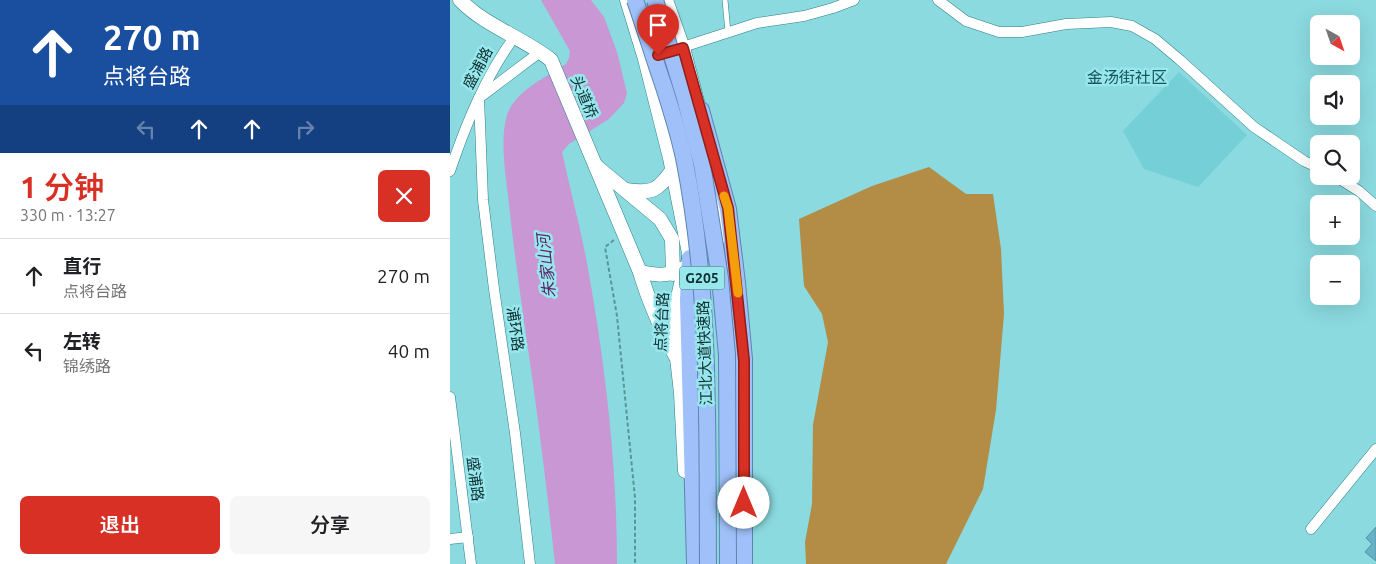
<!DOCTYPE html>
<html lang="zh">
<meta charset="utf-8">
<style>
:root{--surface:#fff;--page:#f6f6f6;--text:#202124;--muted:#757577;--line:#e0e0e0;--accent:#d93025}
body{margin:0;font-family:Ubuntu,"Noto Sans SC",sans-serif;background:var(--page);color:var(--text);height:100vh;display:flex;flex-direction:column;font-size:19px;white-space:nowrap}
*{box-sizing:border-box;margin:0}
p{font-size:16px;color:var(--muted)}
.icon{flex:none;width:28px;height:28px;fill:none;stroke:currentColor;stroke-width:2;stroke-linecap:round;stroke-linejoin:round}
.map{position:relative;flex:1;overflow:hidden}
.details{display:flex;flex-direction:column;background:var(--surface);width:450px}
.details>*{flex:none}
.hud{background:#1a4fa0;color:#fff;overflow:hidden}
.needle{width:32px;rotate:140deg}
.tools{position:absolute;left:860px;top:15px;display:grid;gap:10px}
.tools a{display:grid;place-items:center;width:50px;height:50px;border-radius:8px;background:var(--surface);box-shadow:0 5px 20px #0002;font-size:25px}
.pin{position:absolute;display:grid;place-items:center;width:42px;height:42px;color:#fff;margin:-51px -21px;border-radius:50% 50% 50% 0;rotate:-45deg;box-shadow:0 0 5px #0007}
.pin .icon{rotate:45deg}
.me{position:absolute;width:55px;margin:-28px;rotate:0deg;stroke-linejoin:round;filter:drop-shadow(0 0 4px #0008)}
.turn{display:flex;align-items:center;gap:18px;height:105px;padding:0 20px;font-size:22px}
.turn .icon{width:65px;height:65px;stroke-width:2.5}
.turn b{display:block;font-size:35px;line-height:42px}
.lanes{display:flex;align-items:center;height:48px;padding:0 20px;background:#0003;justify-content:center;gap:25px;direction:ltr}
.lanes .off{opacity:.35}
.round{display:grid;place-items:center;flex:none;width:52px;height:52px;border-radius:8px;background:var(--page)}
.headline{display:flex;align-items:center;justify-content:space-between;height:85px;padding:0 20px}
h1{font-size:30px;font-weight:600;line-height:38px;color:var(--accent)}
.button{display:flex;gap:10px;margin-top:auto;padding:10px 20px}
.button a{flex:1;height:58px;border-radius:8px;background:var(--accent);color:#fff;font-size:20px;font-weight:600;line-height:58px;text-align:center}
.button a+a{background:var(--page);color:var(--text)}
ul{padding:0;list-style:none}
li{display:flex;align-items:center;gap:15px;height:75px;padding:0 20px;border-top:1px solid var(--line)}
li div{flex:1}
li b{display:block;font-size:19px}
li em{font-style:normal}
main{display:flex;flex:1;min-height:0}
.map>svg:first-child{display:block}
</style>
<main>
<section class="details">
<div class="hud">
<div class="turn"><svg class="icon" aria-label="ahead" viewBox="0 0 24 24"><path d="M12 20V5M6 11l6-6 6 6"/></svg><div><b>270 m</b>点将台路</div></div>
<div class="lanes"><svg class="icon off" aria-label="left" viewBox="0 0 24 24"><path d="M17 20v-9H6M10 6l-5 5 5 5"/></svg><svg class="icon" aria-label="ahead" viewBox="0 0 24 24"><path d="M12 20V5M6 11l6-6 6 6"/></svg><svg class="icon" aria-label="ahead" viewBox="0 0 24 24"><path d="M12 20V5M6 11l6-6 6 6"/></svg><svg class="icon off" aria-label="right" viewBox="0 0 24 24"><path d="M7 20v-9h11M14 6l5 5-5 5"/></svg></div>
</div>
<div class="headline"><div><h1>1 分钟</h1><p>330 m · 13:27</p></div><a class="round" style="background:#d93025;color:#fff"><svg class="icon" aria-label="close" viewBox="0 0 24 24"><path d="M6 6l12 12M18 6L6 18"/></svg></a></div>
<ul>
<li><svg class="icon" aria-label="ahead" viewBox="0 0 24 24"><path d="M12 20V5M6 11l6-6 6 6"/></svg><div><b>直行</b><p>点将台路</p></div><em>270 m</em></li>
<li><svg class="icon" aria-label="left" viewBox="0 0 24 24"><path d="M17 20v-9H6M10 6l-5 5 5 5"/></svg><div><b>左转</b><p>锦绣路</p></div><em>40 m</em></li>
</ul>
<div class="button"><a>退出</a><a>分享</a></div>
</section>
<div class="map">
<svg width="926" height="564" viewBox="0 0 926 564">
<rect width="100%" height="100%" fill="#8adadf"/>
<!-- built -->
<polygon fill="#74d0d6" points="729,72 797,135 748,187 694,169 673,131"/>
<!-- forest -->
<polygon fill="#b38c45" points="479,167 516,194 543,194 551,249 554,314 546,410 533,489 496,564 356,564 355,542 362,504 363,425 378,342 372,314 354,286 349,219 422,186"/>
<!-- water -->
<path fill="#c997d3" d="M91,0h50l13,17 13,35 10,41 -3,10 -15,16 -40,25 -7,8c8,37 18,74 25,111 18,99 30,200 30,301h-62c-8,-74 -17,-148 -28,-222 -7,-49 -14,-98 -19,-147 -3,-23 -8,-57 -1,-80 8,-24 39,-38 59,-51l3,-6 1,-7z"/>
<!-- building -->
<polygon fill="#69b0c7" stroke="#4e95ab" points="926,527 926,561 915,552 922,544 916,538"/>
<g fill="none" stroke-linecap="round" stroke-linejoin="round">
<!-- service casing -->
<g stroke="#2e8186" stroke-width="6">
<polyline id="service" points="275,0 278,32"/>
</g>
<!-- minor casing -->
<g stroke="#2e8186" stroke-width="11">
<g id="minor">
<polyline points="488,0 516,21 549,32 572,32 616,24 639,23 661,22 682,26 705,39 730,60 804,127 854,161 869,168"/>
<polyline points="199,58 307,23 354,16 383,8 404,0"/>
<path d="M0,171c16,-47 35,-94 65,-135"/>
<polyline points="885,176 909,191 926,206"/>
<polyline points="0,397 21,564"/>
<polyline points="861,529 926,449"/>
<polyline points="0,539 18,537"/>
<polyline points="80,564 65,433 44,289 33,200 29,98 90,52"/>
</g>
</g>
<!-- secondary casing -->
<g stroke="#2e8186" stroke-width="15">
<g id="secondary">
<path d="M10,0c25,26 62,37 91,60l89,212c9,31 21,57 36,85"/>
<polyline points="177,0 195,59 220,158 240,258 231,284 226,306 227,358 231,393 235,471"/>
<polyline points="216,0 233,48 252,120"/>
<polyline points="146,166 210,219 222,239 223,274"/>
<polyline points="263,186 271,236"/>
<path d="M176,190c26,4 32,1 47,-21"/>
<path d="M190,272c15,3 28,5 40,-3"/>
</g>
</g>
<!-- trunk casing -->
<g stroke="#5d84b1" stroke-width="18">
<g id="trunk">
<polyline points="251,110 278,209 287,283 294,359 294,564"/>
<polyline points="240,258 238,300 245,564"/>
</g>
</g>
<!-- path -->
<polyline stroke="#589599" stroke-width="2" stroke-dasharray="4 2.5" stroke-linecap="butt" points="164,240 155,247 167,316 185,498 185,564"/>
<!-- service -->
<use href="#service" stroke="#fff" stroke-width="5"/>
<!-- minor -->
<use href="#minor" stroke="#fff" stroke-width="10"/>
<!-- secondary -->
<use href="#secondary" stroke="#fff" stroke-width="14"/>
<!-- trunk -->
<use href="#trunk" stroke="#9fc0f8" stroke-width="16"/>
<!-- trunk-bridge casing -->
<g stroke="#5d84b1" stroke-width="18" stroke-linecap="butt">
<g id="trunk-bridge">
<path d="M185,0c10,29 19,58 29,87 8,25 16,50 21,76 26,134 22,266 23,401"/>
<polyline points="205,0 235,98 252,164 270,278 277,355 278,564"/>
</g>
</g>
<!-- trunk-bridge -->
<use href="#trunk-bridge" stroke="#9fc0f8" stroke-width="16"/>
</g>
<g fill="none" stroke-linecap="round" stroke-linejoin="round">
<!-- route casing -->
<g stroke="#8d1f18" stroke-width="12">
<polyline id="route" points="208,55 233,48 278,208 294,360 294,503"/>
</g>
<!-- route -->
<use href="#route" stroke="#d93025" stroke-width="9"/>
<!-- slow -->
<polyline stroke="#f59e0b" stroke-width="9" points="274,196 278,208 288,293"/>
</g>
<g text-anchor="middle" stroke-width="5" stroke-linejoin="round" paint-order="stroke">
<!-- shield labels -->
<rect fill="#97e7ec" stroke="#37676a" stroke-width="1" x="229.5" y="266.5" width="45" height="23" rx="4"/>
<g font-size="14" font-weight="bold" fill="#0e3032">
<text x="252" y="283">G205</text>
</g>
<!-- street labels -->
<g font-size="15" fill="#0e3032" stroke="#97e7ec">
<text transform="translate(28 68) rotate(-62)" y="5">盛浦路</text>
<text transform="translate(134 97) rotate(67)" y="5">头道桥</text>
<text transform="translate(212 322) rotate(-87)" y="5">点将台路</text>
<text transform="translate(65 329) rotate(82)" y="5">浦环路</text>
<text transform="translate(255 353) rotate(-92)" y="5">江北大道快速路</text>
<text transform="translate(25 479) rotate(83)" y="5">盛浦路</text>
</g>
<!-- neighbourhood labels -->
<g font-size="16" fill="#17575b" stroke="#97e7ec">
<text x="677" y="83">金汤街社区</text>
</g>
<!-- water labels -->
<g font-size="16" font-style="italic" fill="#5e226a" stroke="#97e7ec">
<text transform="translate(96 266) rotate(-96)" y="6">朱家山河</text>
</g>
</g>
</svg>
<div class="tools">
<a><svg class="needle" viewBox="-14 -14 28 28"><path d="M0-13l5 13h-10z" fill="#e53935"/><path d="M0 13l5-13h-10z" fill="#757577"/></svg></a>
<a><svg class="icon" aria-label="sound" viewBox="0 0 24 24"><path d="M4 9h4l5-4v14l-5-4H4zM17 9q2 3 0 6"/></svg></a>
<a><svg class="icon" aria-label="search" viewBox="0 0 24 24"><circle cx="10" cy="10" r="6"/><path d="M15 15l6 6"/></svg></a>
<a>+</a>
<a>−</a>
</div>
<div class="pin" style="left:208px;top:55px;background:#d93025"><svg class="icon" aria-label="arrive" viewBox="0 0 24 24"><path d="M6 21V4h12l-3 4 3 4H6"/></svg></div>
<svg class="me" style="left:294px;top:503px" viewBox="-20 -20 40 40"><circle r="19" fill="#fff"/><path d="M0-13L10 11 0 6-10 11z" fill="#d93025"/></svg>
</div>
</main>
